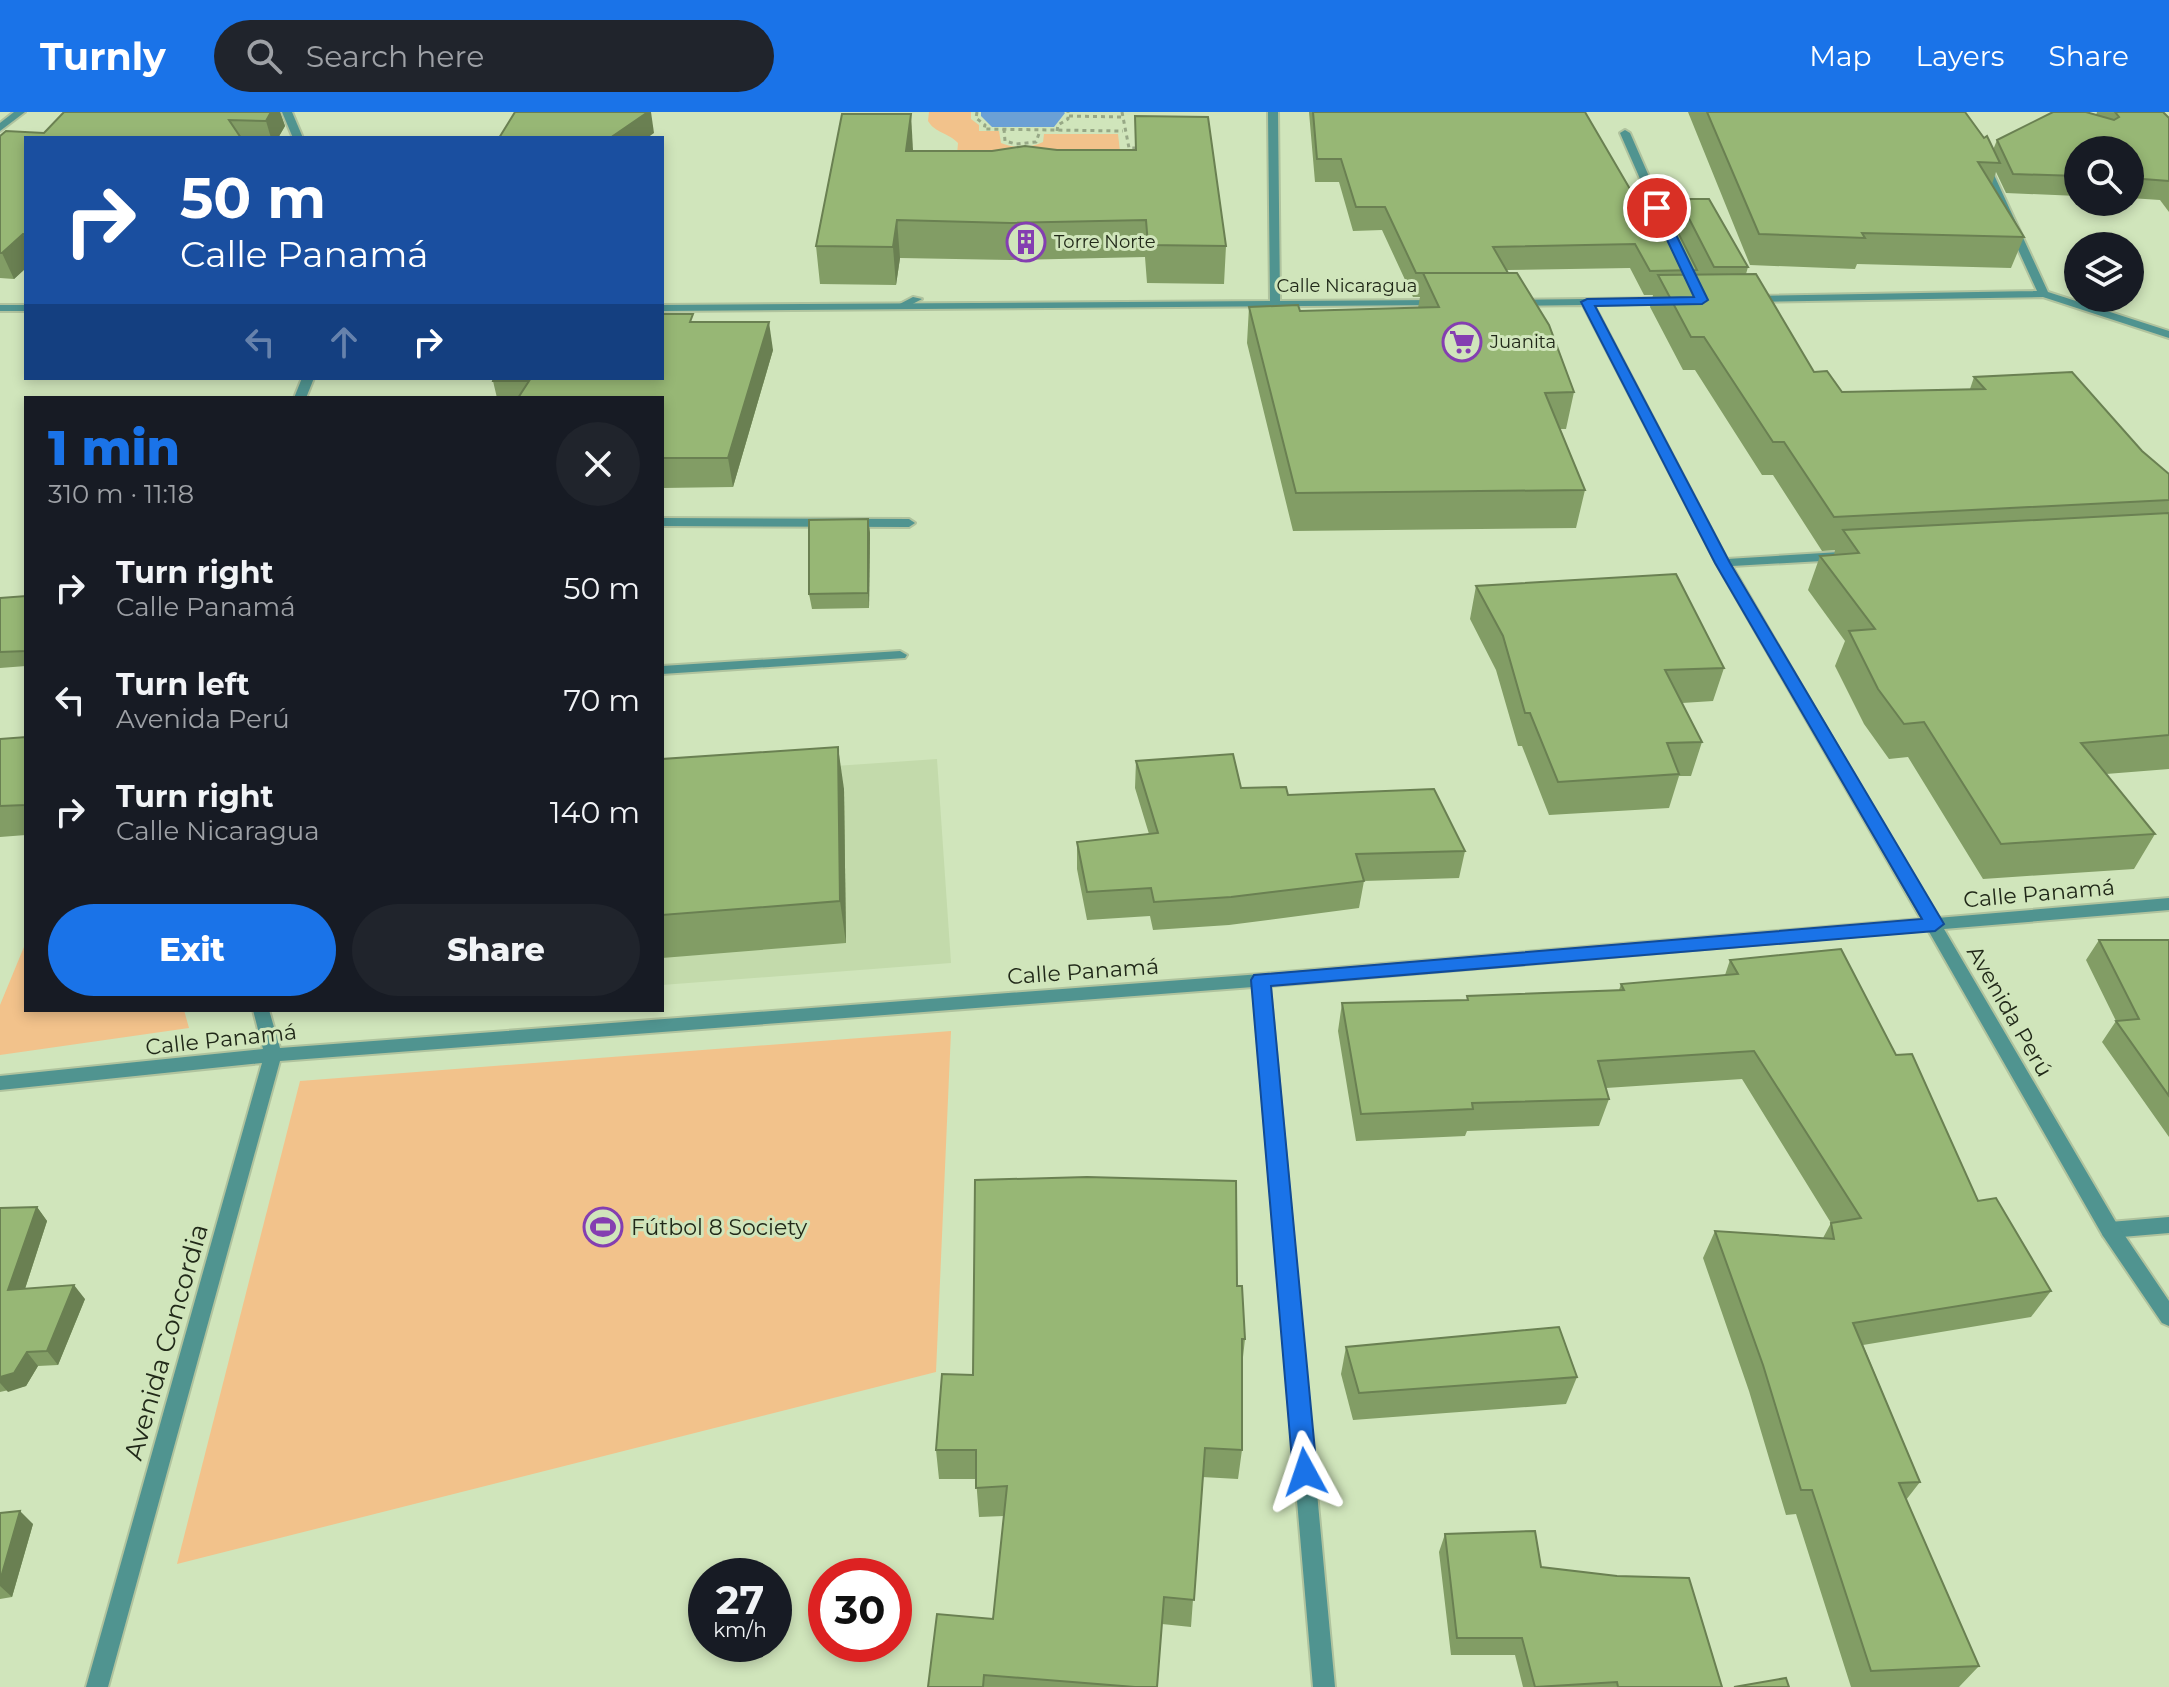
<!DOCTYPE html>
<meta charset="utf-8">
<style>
:root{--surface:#171b24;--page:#20242c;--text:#f1f3f6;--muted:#9ea1a6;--accent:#1a73e8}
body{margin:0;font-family:Montserrat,sans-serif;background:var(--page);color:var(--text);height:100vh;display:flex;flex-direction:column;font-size:30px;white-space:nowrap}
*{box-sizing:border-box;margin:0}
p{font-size:26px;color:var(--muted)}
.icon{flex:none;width:44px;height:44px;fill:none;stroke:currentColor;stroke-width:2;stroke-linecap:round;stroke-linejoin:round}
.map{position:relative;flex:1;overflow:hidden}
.side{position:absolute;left:24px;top:284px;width:640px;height:616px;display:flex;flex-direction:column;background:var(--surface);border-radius:0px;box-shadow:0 4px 12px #0003}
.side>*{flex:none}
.guide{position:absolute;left:24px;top:24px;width:640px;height:244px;border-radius:0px;box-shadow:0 4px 12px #0003;background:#1a4fa0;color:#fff;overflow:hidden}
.buttons{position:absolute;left:2064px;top:24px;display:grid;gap:16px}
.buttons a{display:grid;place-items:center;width:80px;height:80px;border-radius:50%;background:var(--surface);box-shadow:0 4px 12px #0003;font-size:40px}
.speed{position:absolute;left:688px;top:1446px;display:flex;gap:16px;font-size:40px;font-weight:700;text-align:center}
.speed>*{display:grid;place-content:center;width:104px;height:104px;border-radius:50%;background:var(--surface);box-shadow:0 4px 12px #0003;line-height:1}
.speed small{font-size:20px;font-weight:400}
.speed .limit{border:12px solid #d22;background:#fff;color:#111}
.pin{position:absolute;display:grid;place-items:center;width:68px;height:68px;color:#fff;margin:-34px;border:4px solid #fff;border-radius:50%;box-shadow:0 2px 8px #0007}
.me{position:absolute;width:88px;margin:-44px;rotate:355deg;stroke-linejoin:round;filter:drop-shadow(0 0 6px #0008)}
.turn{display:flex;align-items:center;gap:28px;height:168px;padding:0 24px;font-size:36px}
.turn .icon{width:104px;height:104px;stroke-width:2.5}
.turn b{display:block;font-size:56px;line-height:68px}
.lanes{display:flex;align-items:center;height:76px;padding:0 24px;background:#0003;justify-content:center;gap:40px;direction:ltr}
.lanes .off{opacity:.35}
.round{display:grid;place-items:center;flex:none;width:84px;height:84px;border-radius:42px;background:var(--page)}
.summary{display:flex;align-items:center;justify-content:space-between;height:136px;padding:0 24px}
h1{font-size:48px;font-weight:800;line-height:60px;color:var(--accent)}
.button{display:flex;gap:16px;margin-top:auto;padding:16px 24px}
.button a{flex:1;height:92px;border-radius:48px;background:var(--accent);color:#fff;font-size:32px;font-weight:800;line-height:92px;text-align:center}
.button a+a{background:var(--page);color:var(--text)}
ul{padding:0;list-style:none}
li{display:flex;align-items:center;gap:24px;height:112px;padding:0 24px}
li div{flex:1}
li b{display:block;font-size:30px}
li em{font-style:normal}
header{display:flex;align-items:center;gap:48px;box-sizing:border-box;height:112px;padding:0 40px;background:var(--accent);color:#fff}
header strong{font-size:38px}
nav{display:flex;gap:44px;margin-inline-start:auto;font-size:28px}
.search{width:560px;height:72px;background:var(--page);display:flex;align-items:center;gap:20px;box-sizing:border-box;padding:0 28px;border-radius:44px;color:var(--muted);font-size:30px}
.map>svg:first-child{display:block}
</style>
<header>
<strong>Turnly</strong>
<div class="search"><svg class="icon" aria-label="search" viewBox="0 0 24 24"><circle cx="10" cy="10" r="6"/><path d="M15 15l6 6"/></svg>Search here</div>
<nav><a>Map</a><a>Layers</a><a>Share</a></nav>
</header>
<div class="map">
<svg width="2169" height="1575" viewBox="0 0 2169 1575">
<rect width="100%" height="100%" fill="#d0e5bb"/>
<!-- built -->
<polygon fill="#c3daab" points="937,647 951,851 662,873 662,666"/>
<!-- green -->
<g fill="#f2c28b">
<path d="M929,0h42v7l8,6v6h20l2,12c14,6 29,5 42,-1l1,-8h74l5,44h-168l3,-35c-9,-10 -23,-10 -30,-22z"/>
<polygon points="26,830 26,898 184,898 189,916 0,943 0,893"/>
<polygon points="951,919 936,1260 177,1452 300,969"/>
</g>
<!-- water -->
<polygon fill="#6ba0d5" points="981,0 1064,0 1065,1 1054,15 992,15 981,4"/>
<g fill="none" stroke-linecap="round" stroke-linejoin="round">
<!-- lane casing -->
<g stroke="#b0c39e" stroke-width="4">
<g id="lane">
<polygon points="14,0 25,0 0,19 0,11"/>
<polygon points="1625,18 1630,21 1668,108 1667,110 1658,108 1620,21"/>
<polygon points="913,185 922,187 903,197 894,195"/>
<polygon points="662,406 909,407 915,411 909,415 662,414"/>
<polygon points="900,539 907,543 905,546 662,562 662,554"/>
<polygon points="2169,1105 2169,1121 2110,1126 2103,1124 2101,1118 2103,1112 2110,1110"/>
</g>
</g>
<!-- street casing -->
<g stroke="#b0c39e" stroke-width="4">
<g id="street">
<polygon points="282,0 292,0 303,26 293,26"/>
<polygon points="1268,0 1278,0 1280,189 1438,188 1442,189 1442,193 662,199 662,193 1270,189"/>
<polygon points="1984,49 1989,52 2048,180 2169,219 2169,226 2043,185 1749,190 1744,187 1749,184 2037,179 1979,52"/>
<polygon points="1670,186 1674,187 1674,191 1594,193 1727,447 1840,440 1847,444 1840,448 1732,454 1937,806 2169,786 2169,798 1944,817 2117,1112 2169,1189 2169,1214 2162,1211 2103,1124 1928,818 1270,874 1335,1575 1313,1575 1253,875 280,949 108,1575 86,1575 262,951 0,978 0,964 263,937 253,898 269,898 280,936 1261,862 1921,807 1716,451 1583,193 1513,194 1508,191 1513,188"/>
<rect x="0" y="193" width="26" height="6"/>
<polygon points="302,266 314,266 306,286 294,286"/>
</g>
</g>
<!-- path -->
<g stroke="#97a886" stroke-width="3" stroke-dasharray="4 4" stroke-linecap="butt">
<polyline points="977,0 976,6 985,13 984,17 1123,19"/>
<polyline points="1122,0 1129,36 1139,36"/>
<polyline points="1069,4 1122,5"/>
<polyline points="1004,17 1005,29 1016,32 1036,30 1040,19"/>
<polyline points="1057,19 1058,13 1068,7 1068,0"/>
</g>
<!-- lane -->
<use href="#lane" fill="#509490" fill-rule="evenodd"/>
<!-- street -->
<use href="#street" fill="#509490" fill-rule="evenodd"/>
</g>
<!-- wall -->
<g fill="#829d65">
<polygon points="64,0 280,0 285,14 278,26 26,26 26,156 14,167 0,166 0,24 44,21"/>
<polygon points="1309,0 1585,0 1637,89 1673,112 1679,87 1748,155 1746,162 1814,260 1842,280 1970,277 1974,265 2142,339 2169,362 2169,657 2106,662 2155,722 2134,757 1983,767 1908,645 1889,647 1864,612 1835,554 1845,529 1808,478 1820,444 1834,443 1835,438 1822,439 1773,363 1762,363 1695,258 1683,258 1650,195 1653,183 1644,183 1630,156 1507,158 1574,280 1566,317 1560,317 1585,378 1576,416 1293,419 1247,231 1249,195 1300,199 1418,196 1420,185 1413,185 1382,118 1353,119 1339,70 1315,70"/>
<polygon points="1688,0 1965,0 1993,38 1997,28 2096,3 2097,0 2163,0 2169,6 2169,100 2160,88 2130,86 2130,38 2078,38 2078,84 2006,81 1996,60 1992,72 2024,125 2011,156 1857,152 1855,157 1750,153"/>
<polygon points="1135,4 1226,134 1224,172 1147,171 1145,145 1011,148 900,146 896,173 820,172 816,134 913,39 1135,38"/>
<polygon points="694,210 773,238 733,375 662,376 662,286 497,286 493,269"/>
<polygon points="868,407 870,421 869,496 812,497 809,482"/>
<polygon points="1476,474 1724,556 1713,589 1682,591 1702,630 1691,664 1679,664 1669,696 1549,703 1522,634 1518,634 1496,558 1470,507"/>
<polygon points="26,484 26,554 0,556 0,486"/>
<polygon points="26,625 26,723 0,725 0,627"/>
<polygon points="662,647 844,677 846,831 662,846"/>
<polygon points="1136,649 1241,676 1288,683 1465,739 1459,766 1364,769 1359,796 1229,813 1153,818 1150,804 1087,808 1077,757 1077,730 1149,722 1135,676"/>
<polygon points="2099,828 2169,828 2169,1025 2102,930 2116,909 2086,848"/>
<polygon points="1730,848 1896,943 1978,1089 2051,1179 2031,1205 1863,1233 1920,1370 1906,1388 1979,1554 1959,1575 1851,1575 1796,1402 1786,1403 1749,1279 1703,1146 1715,1119 1823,1126 1831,1111 1742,967 1606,976 1609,987 1599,1014 1467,1019 1465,1024 1356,1029 1338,919 1342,891 1467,888 1467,884 1619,878 1621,872 1725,863"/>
<polygon points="37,1095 47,1109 25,1177 85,1187 58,1253 38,1254 26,1274 0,1280 0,1096"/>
<polygon points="1237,1174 1245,1227 1242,1254 1242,1338 1238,1367 1202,1365 1191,1515 1162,1512 1157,1575 928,1575 993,1507 1004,1404 979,1405 976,1367 939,1367 936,1338 973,1263"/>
<polygon points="1346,1235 1577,1265 1566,1292 1353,1308 1341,1262"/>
<polygon points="0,1401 33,1412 12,1485 0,1487"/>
<polygon points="1445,1422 1541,1455 1722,1575 1523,1575 1515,1543 1451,1543 1439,1440"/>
</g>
<!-- shaded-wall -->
<g fill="#6a8052">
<polygon points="271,0 280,0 285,14 278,26 271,26 266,9"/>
<polygon points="648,0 651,0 654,21 647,26 610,26"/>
<polygon points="911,2 913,38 908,75 906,39"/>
<polygon points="897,108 900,146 896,173 893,135"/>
<polygon points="23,122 26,128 26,156 14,167 2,141"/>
<polygon points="769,210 773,238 733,375 728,346"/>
<polygon points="868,407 870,421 869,496 868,481"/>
<polygon points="838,635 844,677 846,831 840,789"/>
<polygon points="37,1095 47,1109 20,1192 8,1178"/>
<polygon points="74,1173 85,1187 58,1253 47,1239"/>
<polygon points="27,1240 38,1254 26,1274 8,1280 0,1271 0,1265"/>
<polygon points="20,1399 33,1412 12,1485 0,1474 0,1469"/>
</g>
<!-- building -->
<g fill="#97b775" stroke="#6a8052" stroke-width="2">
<polygon points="64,0 271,0 266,9 229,8 241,26 26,26 26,122 23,122 2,141 0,141 0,24 6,19 44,21"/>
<polygon points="515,0 648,0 610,26 499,26"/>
<polygon points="1313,0 1585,0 1637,89 1662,89 1697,158 1650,159 1635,132 1493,135 1508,161 1416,161 1385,95 1356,95 1341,47 1317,47"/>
<polygon points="1707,0 1965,0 1984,26 1987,24 2000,51 1978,50 2024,125 1862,121 1865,126 1759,122"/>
<polygon points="2053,0 2086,0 2114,8 2119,5 2115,0 2163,0 2169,6 2169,69 2130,66 2130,38 2078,38 2078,64 2013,62 1997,28"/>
<polygon points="842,2 911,2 906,39 992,39 1025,34 1057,38 1136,38 1135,4 1208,5 1226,134 1148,133 1146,108 1010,111 897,108 893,135 816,134"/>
<polygon points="1679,87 1709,87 1748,155 1714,155"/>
<polygon points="1423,161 1517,161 1549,213 1574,280 1545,281 1585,378 1296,381 1249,195 1298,193 1300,199 1439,195"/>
<polygon points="1756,162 1814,260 1827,259 1842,280 1985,277 1974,265 2072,260 2142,339 2169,362 2169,388 1834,405 1784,330 1773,330 1704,225 1691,225 1658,163"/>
<polygon points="662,202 693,202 690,210 769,210 728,346 662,346 662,286 518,286 529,269 493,269 494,266 662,266"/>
<polygon points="2169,401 2169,623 2081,631 2155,722 2001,732 1924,610 1904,612 1878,577 1849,519 1875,517 1820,444 1859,441 1843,418"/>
<polygon points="868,407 868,481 809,482 809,408"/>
<polygon points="1676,462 1724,556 1665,558 1702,630 1667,631 1679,662 1558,670 1530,601 1525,601 1503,524 1476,474"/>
<polygon points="26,484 26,539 0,540 0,486"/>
<polygon points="26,625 25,693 0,694 0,627"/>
<polygon points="838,635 840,789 662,803 662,647"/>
<polygon points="1233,642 1241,676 1286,675 1288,683 1434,677 1465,739 1356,742 1364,769 1231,785 1154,790 1151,776 1087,780 1077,730 1158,721 1136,649"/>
<polygon points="2099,828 2169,828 2169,984 2116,909 2139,907"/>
<polygon points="1841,837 1896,943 1912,942 1978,1089 1996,1086 2051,1179 1853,1211 1920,1370 1899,1371 1979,1554 1871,1559 1812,1378 1801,1378 1763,1253 1715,1119 1834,1127 1831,1111 1861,1106 1754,939 1598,949 1609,987 1472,991 1473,997 1361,1002 1342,891 1468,888 1467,884 1624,878 1621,872 1738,862 1730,848"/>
<polygon points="1087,1065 1236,1069 1237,1174 1242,1174 1245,1227 1242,1227 1242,1338 1205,1336 1194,1488 1164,1485 1157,1575 1135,1575 984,1563 983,1575 928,1575 937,1502 993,1507 1007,1374 976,1376 976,1338 936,1338 942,1262 973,1263 975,1068"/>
<polygon points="37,1095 8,1178 74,1173 47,1239 27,1240 14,1261 0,1265 0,1096"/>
<polygon points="1559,1215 1577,1265 1359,1281 1346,1235"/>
<polygon points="20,1399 0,1469 0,1401"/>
<polygon points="1535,1419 1541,1455 1617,1464 1689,1466 1722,1575 1618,1575 1617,1570 1535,1575 1522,1526 1457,1526 1445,1422"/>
<polygon points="1786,1566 1789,1575 1734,1575"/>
</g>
<!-- route -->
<polygon fill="#1a73e8" stroke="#114b97" stroke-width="2" points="1657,92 1663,96 1708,188 1702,192 1595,194 1730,451 1944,812 1935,819 1271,874 1317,1360 1313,1368 1305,1371 1296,1368 1293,1360 1251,868 1254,863 1922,807 1715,451 1581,190 1587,187 1694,185 1652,96"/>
<!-- icons -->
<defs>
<g id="building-ring" transform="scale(2)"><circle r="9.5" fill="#d0e5bb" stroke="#843eb1" stroke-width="1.5"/><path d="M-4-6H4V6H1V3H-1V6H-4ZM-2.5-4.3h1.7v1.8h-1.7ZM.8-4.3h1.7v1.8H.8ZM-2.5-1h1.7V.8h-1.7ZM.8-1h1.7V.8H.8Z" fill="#843eb1"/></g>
<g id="supermarket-ring" transform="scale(2)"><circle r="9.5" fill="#d0e5bb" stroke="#843eb1" stroke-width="1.5"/><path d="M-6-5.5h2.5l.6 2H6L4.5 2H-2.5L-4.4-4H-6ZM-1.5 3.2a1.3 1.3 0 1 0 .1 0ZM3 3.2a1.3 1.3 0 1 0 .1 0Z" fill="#843eb1"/></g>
<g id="stadium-ring" transform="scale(2)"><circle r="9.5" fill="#d0e5bb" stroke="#843eb1" stroke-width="1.5"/><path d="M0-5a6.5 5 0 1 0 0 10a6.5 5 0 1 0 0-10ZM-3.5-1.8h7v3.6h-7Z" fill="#843eb1"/></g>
</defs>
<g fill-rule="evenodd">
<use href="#building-ring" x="1026" y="130"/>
<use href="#supermarket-ring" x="1462" y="230"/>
<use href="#stadium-ring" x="603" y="1115"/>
</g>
<g text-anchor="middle" stroke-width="6" stroke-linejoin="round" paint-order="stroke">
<!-- far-poi labels -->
<g font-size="18" fill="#212919" stroke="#d0e5bb" text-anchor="start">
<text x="1054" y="136">Torre Norte</text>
<text x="1490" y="236">Juanita</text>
</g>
<!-- far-street labels -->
<g font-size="18" fill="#212919" stroke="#d0e5bb">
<text x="1347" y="180">Calle Nicaragua</text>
</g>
<!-- street labels -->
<g font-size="22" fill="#212919" stroke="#d0e5bb">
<text transform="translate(2039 781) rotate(-5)" y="8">Calle Panamá</text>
<text transform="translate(1083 859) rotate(-4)" y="8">Calle Panamá</text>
<text transform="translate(2010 899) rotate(60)" y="8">Avenida Perú</text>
<text transform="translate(221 927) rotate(-6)" y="8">Calle Panamá</text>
</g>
<!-- poi labels -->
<g font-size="22" fill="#212919" stroke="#d0e5bb" text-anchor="start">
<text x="631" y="1123">Fútbol 8 Society</text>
</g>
<!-- near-street labels -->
<g font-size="26" fill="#212919" stroke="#d0e5bb">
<text transform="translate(166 1230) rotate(-74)" y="9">Avenida Concordia</text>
</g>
</g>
</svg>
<div class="buttons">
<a><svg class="icon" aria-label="search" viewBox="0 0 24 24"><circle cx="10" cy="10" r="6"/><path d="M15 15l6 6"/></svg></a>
<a><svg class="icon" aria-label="layers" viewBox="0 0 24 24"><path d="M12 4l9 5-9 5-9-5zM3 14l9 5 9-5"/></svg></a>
</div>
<div class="speed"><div>27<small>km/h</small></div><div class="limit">30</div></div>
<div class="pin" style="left:1657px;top:96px;background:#d93025"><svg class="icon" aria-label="arrive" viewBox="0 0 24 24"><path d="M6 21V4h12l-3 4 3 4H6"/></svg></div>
<svg class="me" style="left:1305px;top:1360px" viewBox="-20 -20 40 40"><path d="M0-17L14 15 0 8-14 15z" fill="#1a73e8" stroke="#fff" stroke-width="4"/></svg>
<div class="guide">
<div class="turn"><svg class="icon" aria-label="right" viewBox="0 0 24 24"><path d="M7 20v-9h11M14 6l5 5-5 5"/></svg><div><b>50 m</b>Calle Panamá</div></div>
<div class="lanes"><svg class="icon off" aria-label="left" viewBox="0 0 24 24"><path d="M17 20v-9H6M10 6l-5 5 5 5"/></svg><svg class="icon off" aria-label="ahead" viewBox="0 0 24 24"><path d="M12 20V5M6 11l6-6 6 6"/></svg><svg class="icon" aria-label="right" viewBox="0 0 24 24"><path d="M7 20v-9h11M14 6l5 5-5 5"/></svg></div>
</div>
<section class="side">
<div class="summary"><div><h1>1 min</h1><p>310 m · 11:18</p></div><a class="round"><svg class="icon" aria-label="close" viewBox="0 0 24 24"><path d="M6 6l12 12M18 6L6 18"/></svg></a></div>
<ul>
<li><svg class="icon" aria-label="right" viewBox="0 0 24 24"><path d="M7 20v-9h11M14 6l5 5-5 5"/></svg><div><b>Turn right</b><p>Calle Panamá</p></div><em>50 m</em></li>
<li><svg class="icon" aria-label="left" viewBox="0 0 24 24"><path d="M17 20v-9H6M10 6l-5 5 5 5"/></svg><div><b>Turn left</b><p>Avenida Perú</p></div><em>70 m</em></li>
<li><svg class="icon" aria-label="right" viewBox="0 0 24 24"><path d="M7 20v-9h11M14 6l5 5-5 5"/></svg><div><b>Turn right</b><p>Calle Nicaragua</p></div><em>140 m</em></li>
</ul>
<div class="button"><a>Exit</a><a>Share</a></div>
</section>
</div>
